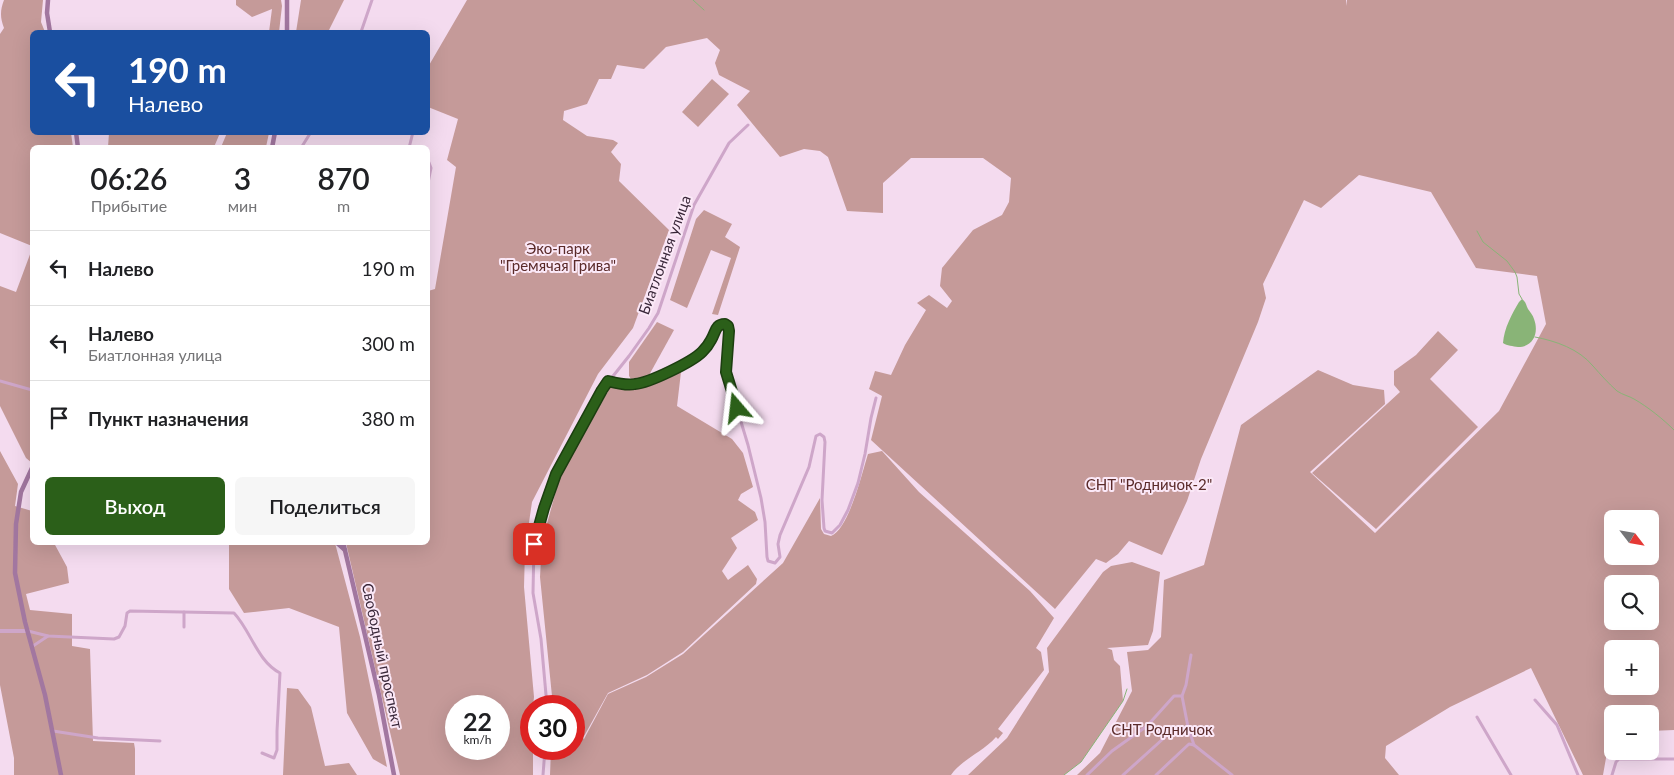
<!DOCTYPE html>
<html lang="ru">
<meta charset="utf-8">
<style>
:root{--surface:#fff;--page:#f6f6f6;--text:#202124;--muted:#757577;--line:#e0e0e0;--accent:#2b5f19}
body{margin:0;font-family:Lato,sans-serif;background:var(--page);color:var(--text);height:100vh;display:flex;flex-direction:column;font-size:19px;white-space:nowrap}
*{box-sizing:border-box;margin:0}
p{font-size:16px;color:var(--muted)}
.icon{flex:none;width:28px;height:28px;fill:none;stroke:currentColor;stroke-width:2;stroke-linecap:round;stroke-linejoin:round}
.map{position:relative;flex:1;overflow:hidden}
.drawer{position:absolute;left:30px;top:145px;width:400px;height:400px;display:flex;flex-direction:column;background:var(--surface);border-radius:8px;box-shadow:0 5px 20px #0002}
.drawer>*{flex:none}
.hud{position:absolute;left:30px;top:30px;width:400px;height:105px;border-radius:8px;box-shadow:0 5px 20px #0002;background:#1a4fa0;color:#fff;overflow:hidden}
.needle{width:32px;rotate:121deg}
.fabs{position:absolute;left:1604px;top:510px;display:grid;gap:10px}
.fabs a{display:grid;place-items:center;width:55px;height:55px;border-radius:8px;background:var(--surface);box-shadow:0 5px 20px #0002;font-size:25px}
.speed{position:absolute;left:445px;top:695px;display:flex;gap:10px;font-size:25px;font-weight:700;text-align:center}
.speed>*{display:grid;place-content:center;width:65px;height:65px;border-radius:50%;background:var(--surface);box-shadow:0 5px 20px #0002;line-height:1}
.speed small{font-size:12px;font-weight:400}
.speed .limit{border:8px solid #d22;background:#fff;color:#111}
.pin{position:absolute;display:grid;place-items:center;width:42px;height:42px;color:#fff;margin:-21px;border-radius:10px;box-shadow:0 2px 8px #0006}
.me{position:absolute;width:55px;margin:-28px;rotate:343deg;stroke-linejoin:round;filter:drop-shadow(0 0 4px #0008)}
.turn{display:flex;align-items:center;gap:18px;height:105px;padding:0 15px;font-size:22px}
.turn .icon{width:65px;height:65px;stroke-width:2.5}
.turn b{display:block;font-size:35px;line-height:42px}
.eta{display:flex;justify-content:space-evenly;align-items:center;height:85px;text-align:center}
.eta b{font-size:30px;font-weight:600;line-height:35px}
.cta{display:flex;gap:10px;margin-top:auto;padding:10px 15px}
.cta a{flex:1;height:58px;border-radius:8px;background:var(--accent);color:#fff;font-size:20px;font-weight:600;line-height:58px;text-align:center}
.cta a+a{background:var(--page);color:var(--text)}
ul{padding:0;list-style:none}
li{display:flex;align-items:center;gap:15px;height:75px;padding:0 15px;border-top:1px solid var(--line)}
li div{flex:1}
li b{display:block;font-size:19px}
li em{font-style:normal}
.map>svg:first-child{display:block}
</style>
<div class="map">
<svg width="1674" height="775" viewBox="0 0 1674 775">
<rect width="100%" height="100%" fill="#f4dbef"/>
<!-- green -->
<g fill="#c59a99" fill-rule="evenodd">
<path d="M4,0h39l-2,22 4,10h-13v100l39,1 2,14 -41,1v98l-32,-13v-199l4,-6c-4,-10 -4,-18 0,-28z"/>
<polygon points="236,0 281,0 282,6 279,32 269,32 272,9 252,17 236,5"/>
<polygon points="301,0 344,0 328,32 296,32"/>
<path d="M467,0h879v6l1,-6h327v730l-24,1v-17h-38v24l-3,3 -6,34h-20l-52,-107 -81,39 -64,39 -1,12 14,17h-322l23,-22 32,-62 -5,-39 21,-2 13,-13 3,-57 40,-15 37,-140 77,-55 35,15 31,5 1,14 -75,68 65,61 124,-122 47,-87 -9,-48 -61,-8 -45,-76 -72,-17 -38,33 -17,-8 -41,84 3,14 -8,24 -57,137 -14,42 -25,54 -33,-14 -11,13 -12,9 -10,-4 -41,50 -184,-169 11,-44 -13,-7 6,-18 16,4 14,-30 21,-35 -9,-7 12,-8 18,13 5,-7 -12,-15 2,-18 31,-38 29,-15 7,-13 2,-24 -28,-20h-72l-28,25v30l-36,-2 -19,-54 -8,-6 -16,-2 -24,8 -43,-52 13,-14 -31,-16 -4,-12 5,-13 -13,-12 -41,9 -22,22 -27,-4 -6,14h-12l-12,25 -23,7 -1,9 24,16 26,4 5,3 -7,9 10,12 -2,17 50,49 -36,98 -35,46 -66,128 -7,48 -1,37 10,110 -1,9h-2v43h2v26h-133l-54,-232 82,-1v-251l7,-2 21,-122 -9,-7 11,-41 -30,-12v-40zM1612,519h38v37h-38zM1612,584h38v37h-38zM1612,649h38v37h-38zM456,706h43v43h-43z"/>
<polygon points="712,79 729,94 698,127 682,112"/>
<polygon points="109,133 109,132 220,133 214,147 108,147"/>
<polygon points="227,133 227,132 269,133 266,147 221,147"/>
<polygon points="704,210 732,224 725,237 740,247 718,315 712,314 731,258 711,250 687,308 670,300 696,219"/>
<polygon points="32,249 32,463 26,458 0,406 0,286 16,292"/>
<polygon points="657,322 674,330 648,377 631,379 629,376 629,362"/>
<polygon points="1438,331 1458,350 1430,379 1478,427 1376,529 1312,473 1400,392 1394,385 1394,371 1416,355"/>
<path d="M681,372l-4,34 55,33 11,14 10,34 -12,7 -3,6 17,12 3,8 -27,18 6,10 -15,23 6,9 20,-15 9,14 -1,5 -73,68 -36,23 -39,18 -25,45 1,1 24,-45 38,-17 37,-23 100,-91 37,-65 1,31 3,5 7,2c18,-7 31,-63 37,-82l14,-3 37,41 111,99 24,27 -18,30 5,4 3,18 -46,59 5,4 -5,6 -2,-2c-13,15 -34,22 -45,38h-401l1,-26h23v-43h-21l-13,-129 2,-35 18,-66 51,-90 28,2z"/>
<polygon points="0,451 18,484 15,506 32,511 32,542 54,543 67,567 69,583 26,594 30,610 72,614 72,646 90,649 93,741 134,743 135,749 135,775 14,775 14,758 0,685"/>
<polygon points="229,543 335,543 360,637 387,767 373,759 347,713 339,627 289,608 244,613 229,589"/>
<polygon points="1132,562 1160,572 1153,631 1148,645 1107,648 1112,650 1114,660 1120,666 1123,701 1081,762 1064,775 968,775 1007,738 1049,672 1047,648 1103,572 1111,566"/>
<polygon points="287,688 298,689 311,707 325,766 349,763 357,775 283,775"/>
</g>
<!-- water -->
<path fill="#89b477" d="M1522,299c4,3 4,6 6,10 2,3 5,6 6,10 5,13 0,28 -16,28 -5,-1 -11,-1 -15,-4 1,-15 9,-29 16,-41z"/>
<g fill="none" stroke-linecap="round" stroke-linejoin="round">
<!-- stream -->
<g stroke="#89b477" stroke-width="1">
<polyline points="693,0 704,10"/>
<polyline points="1477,231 1483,242 1507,261 1515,272 1517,277 1519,294 1522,299"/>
<path d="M1535,337c21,4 44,12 58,29 8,9 15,17 24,25 6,4 12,5 17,8 14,8 29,20 40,31"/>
<polyline points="1064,775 1081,762 1123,701 1127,689"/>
</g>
<!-- minor -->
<g stroke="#cea6c9" stroke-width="3">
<polyline points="361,32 372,0"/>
<polyline points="301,148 311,132"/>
<polyline points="409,148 413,132"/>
<polyline points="428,160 431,168 428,183"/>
<polyline points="0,381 32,390"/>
<path d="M608,381c7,1 15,4 23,4 14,0 61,-23 71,-33 3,-3 7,-8 9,-12 5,-8 4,-15 14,-16l3,2 -2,46 22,73 13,53 4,24 2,35 1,4 7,2 5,-6 -2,-13 2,-9 29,-68 7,-31 4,-2 4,3 1,5 -3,58 2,28 1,3 7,2 8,-8 8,-15 10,-27 7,-29 6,-36 5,-20"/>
<polyline points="184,627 184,612"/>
<path d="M28,631l20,5 66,3 5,-2 6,-11 2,-13 3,-2 104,2c17,18 23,48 46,60l-3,58v19l-3,8 -12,-5"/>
<polyline points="33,646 48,636"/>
<polyline points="1191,655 1186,685 1182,696 1188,727 1194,745 1232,775"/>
<polyline points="1535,700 1557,725 1578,775"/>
<polyline points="547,706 541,639 533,593 534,544 544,508 556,474 602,390 629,356 649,328 658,313 694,205 729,143 748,125"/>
<polyline points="1477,717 1511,775"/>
<polyline points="53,731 98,738 160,741"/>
<polyline points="543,775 545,749"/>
<polyline points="1087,775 1112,751 1147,726 1174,696 1182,696"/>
<polyline points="1123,775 1175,728 1188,727"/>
<polyline points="1156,775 1189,744 1194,745"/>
<polyline points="1612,775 1616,762 1619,759 1674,759"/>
</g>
<!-- tertiary -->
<polyline stroke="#cea6c9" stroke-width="4" points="0,631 28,631"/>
<!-- secondary -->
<g stroke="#a277a0" stroke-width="4.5">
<polyline points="48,0 47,13 50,32"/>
<polyline points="287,32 287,0"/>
<polyline points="76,132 78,148"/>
<polyline points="272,148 275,132"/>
<polyline points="32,468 21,492 16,524 15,573 25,622 45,695 61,775"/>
<polyline points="336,542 345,550"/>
<polyline points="343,542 379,695 394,775"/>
</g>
</g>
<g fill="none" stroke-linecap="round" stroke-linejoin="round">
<!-- route casing -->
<g stroke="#1c3e10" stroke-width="12">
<path id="route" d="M534,544l10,-36 12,-34 46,-84 6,-9c8,2 18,5 27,3 14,-1 57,-22 67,-32 3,-3 7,-8 9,-12 5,-8 4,-16 14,-16l3,2 1,5 -3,41 11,36"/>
</g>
<!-- route -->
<use href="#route" stroke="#2b5f19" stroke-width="9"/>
</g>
<g text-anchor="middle" stroke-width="4" stroke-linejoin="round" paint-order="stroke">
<!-- park labels -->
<g font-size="15" fill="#5a2a29" stroke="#fbe8f7">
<text x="558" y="254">Эко-парк<tspan x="558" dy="17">"Гремячая Грива"</tspan></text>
<text x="1149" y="490">СНТ "Родничок-2"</text>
<text x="1162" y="735">СНТ Родничок</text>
</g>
<!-- street labels -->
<g font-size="15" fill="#392739" stroke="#fbe8f7">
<text transform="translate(665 255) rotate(-70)" y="5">Биатлонная улица</text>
<text transform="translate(382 656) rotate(78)" y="5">Свободный проспект</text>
</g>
</g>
</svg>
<div class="fabs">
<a><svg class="needle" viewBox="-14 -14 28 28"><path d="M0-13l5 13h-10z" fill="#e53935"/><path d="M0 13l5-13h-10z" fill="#757577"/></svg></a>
<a><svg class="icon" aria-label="search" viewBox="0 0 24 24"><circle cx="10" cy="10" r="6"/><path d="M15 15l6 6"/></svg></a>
<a>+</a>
<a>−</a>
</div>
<div class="speed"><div>22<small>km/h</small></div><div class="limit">30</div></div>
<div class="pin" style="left:534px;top:544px;background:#d93025"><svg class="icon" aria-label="arrive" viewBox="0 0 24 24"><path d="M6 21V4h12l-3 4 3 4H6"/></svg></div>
<svg class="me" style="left:737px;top:408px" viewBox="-20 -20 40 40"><path d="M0-17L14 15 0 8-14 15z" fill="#2b5f19" stroke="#fff" stroke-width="4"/></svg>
<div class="hud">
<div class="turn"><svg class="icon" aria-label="left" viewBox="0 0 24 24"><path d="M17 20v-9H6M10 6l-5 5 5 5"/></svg><div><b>190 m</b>Налево</div></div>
</div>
<section class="drawer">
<div class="eta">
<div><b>06:26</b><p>Прибытие</p></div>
<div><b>3</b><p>мин</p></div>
<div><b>870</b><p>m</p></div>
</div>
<ul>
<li><svg class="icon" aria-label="left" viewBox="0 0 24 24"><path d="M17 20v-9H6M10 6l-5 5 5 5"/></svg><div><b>Налево</b></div><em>190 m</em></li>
<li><svg class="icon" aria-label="left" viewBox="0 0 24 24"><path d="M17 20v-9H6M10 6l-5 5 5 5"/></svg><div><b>Налево</b><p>Биатлонная улица</p></div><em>300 m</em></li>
<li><svg class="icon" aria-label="arrive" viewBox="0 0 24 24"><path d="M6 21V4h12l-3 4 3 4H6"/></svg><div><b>Пункт назначения</b></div><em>380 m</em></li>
</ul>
<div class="cta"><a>Выход</a><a>Поделиться</a></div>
</section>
</div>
